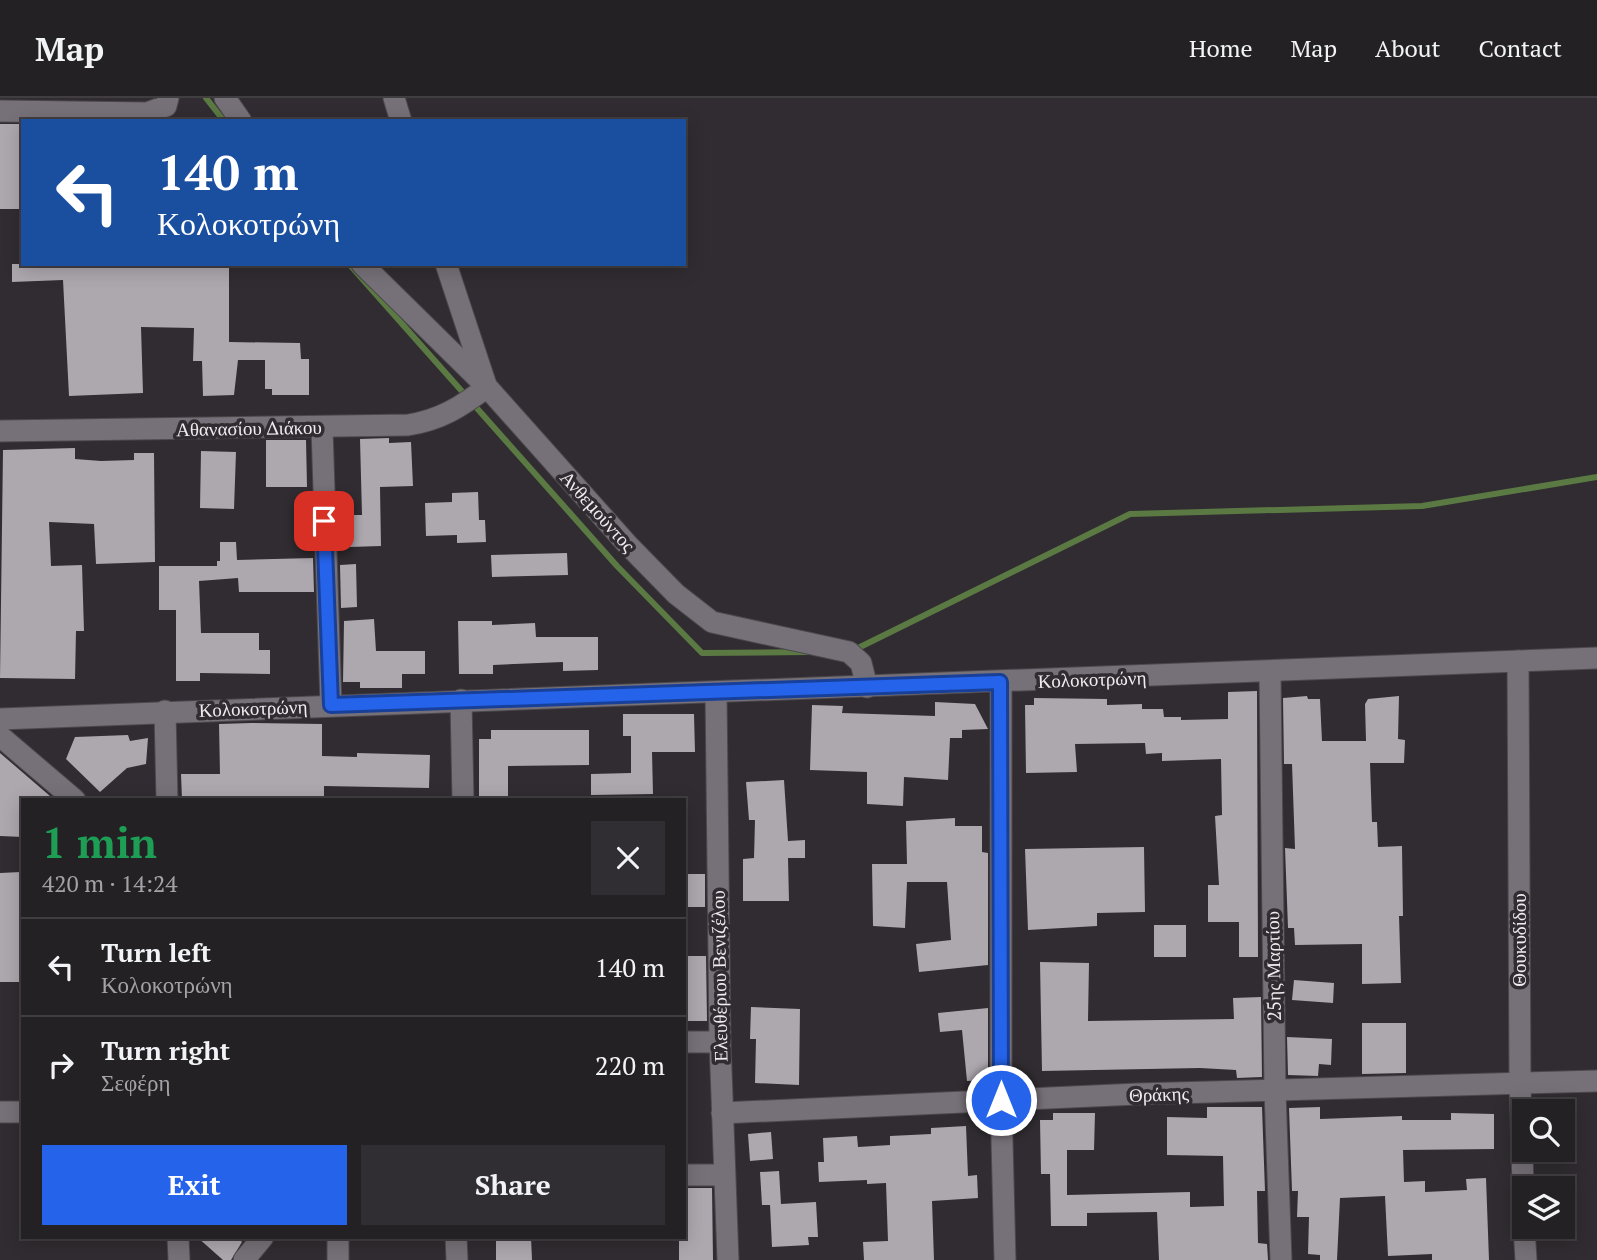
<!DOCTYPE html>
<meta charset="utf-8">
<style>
:root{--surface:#242125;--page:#302e32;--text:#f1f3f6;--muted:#a3a3a7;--line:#413e42;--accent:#2563eb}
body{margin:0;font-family:"PT Serif",serif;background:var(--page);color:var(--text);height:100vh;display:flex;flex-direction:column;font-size:26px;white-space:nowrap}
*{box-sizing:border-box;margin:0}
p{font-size:23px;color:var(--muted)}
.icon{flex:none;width:38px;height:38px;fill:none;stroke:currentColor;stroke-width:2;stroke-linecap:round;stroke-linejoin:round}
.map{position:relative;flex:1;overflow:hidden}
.sheet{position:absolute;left:21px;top:700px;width:665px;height:441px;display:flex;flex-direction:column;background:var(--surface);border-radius:0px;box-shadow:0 4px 18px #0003,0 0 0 2px var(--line)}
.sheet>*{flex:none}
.hud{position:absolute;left:21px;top:21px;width:665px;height:147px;border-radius:0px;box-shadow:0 4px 18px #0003,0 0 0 2px var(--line);background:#1a4fa0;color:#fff;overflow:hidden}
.fabs{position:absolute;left:1512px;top:1001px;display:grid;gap:14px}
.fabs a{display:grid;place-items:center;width:63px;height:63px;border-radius:0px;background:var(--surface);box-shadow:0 4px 18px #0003,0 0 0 2px var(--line);font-size:35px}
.pin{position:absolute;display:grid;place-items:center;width:60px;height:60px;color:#fff;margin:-30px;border-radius:14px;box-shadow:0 4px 10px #0006}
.me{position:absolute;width:77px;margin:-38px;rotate:0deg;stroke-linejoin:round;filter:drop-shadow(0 0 5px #0008)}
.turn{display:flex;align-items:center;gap:24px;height:147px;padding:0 21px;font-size:32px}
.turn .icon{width:91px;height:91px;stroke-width:2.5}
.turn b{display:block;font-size:49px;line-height:60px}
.round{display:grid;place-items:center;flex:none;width:74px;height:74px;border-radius:0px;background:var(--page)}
.headline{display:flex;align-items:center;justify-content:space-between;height:119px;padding:0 21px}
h1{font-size:42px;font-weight:800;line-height:52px;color:#1e9e55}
.cta{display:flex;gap:14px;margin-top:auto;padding:14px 21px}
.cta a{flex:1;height:80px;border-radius:0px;background:var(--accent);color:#fff;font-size:28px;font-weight:800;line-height:80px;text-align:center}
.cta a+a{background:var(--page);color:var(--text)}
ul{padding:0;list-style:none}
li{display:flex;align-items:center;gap:21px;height:98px;padding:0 21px;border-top:2px solid var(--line)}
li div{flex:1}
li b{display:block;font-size:26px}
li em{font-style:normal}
header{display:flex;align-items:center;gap:42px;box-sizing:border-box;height:98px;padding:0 35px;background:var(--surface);border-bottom:2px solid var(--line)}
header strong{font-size:33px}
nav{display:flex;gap:38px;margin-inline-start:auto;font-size:24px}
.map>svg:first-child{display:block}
</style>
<header>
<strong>Map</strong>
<nav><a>Home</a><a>Map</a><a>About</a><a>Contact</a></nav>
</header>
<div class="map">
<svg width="1597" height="1162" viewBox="0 0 1597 1162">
<rect width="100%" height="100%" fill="#302c31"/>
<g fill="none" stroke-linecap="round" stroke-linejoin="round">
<!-- stream -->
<g stroke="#5b7943" stroke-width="6">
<polyline points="206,0 224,23"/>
<polyline points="349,166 617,468 702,555 810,554"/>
<polyline points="852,553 1130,416 1422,408 1597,379"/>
</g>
</g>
<!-- building -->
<g fill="#ada7ae">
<polygon points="0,26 22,26 23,111 0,111"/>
<polygon points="12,166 229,166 229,244 300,245 301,261 309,261 309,297 272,297 272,291 265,291 265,262 238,262 234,297 203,298 202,263 193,263 194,230 141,229 143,295 69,298 63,182 12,184"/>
<polygon points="389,340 389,345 411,344 413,388 380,389 381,448 350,449 350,417 362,417 360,341"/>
<polygon points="266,342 306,342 307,389 266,389"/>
<polygon points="75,350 75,361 101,363 134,362 134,355 154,355 155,464 96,466 94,426 49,424 51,468 82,467 84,533 76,533 75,581 0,580 3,352"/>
<polygon points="201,353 236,354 234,411 200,410"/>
<polygon points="478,394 479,422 485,422 486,444 457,445 457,437 426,438 425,405 452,404 452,395"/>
<polygon points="220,444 236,444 237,462 313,460 314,494 239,494 238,480 199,483 201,535 259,535 259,552 270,552 270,576 200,575 200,583 176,583 176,512 159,512 159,468 217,468 217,463 220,463"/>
<polygon points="567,455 568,477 492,479 491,457"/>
<polygon points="356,466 357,509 341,510 340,467"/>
<polygon points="374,521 376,553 425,553 425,576 402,576 402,590 360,590 360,584 343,584 344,523"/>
<polygon points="458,523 492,523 492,527 535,525 536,539 598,539 598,572 563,573 563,564 493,567 493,576 459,576"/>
<polygon points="1257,593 1258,859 1239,859 1239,824 1208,824 1208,787 1219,787 1215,718 1222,717 1221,661 1162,663 1162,655 1146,656 1145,645 1075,646 1077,674 1026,675 1025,607 1034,607 1034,600 1107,601 1107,607 1142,606 1142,611 1163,611 1164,619 1181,619 1181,622 1228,621 1228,594"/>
<polygon points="1307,598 1308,601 1320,601 1322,643 1366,643 1365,606 1368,601 1399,598 1398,641 1405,642 1404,665 1370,665 1372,724 1377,724 1378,749 1402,748 1403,818 1399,818 1401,885 1362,886 1362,846 1295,847 1294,830 1288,830 1285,750 1295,751 1292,666 1284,666 1283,600"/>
<polygon points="935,604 975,606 988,631 962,632 962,640 950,640 948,682 904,679 903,708 867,706 867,674 810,672 812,607 843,608 842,615 935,618"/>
<polygon points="623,616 694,616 695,654 652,654 653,696 591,697 591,676 631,675 631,638 623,638"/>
<polygon points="251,625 322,626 322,658 357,659 357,655 430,657 429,690 324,688 324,702 182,702 181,676 220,676 219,626"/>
<polygon points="491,632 589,632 589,667 508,668 508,702 479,702 479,641 491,641"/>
<polygon points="128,637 130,643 148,640 146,666 127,670 100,694 66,661 75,639"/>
<polygon points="0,655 50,698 23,702 23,739 0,738"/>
<polygon points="784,682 788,743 805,742 805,760 788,760 789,803 743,803 743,761 754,760 755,722 749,722 746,684"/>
<polygon points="955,720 955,728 982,728 982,754 988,755 988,867 919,874 916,846 951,842 947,784 907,784 905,830 873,828 872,766 907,766 906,723"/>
<polygon points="1144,749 1145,814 1097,815 1097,828 1028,832 1025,751"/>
<polygon points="21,774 23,884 0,884 0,775"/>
<rect x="684" y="776" width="21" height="33"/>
<rect x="1154" y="827" width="32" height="32"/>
<polygon points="684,858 706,858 707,923 684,923"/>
<polygon points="1040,864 1089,865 1088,923 1234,921 1233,900 1261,899 1262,979 1237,980 1236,972 1200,970 1042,973"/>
<polygon points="1294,882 1334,885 1333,905 1292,902"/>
<polygon points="751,909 800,911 799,987 755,985 756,941 750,941"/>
<polygon points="988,910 988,982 967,983 962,932 940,934 938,915"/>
<polygon points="1362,925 1406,925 1406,975 1362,976"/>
<polygon points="1287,939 1332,941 1331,967 1319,966 1318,978 1288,977"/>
<polygon points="1207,1009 1262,1009 1265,1093 1257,1093 1258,1145 1267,1146 1268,1162 1159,1162 1157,1114 1087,1115 1087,1128 1051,1128 1050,1076 1041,1076 1040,1022 1053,1022 1053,1015 1095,1015 1094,1052 1067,1052 1067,1097 1190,1094 1190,1109 1224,1108 1223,1058 1167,1057 1167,1019 1207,1020"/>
<polygon points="1320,1009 1320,1021 1402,1018 1402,1022 1451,1022 1451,1015 1494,1016 1494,1051 1403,1052 1404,1084 1425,1083 1425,1094 1467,1092 1466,1081 1486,1080 1489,1162 1432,1162 1432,1156 1388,1158 1385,1098 1340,1100 1337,1162 1320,1162 1320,1157 1308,1156 1309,1119 1297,1119 1298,1093 1292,1093 1289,1010"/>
<polygon points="966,1028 968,1078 977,1077 978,1100 932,1103 934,1162 864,1162 863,1144 888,1143 886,1085 867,1086 867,1082 819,1084 818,1064 824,1064 823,1040 857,1038 858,1049 890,1047 890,1038 931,1036 931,1030"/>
<polygon points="771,1034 773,1061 750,1063 748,1036"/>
<polygon points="779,1073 781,1106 816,1104 818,1139 808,1139 809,1147 772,1149 770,1107 762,1107 760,1074"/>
<polygon points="684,1090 712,1090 713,1162 679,1162 679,1139 684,1139"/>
<polygon points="197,1139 237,1139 242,1144 231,1162 223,1162"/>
<polygon points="496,1139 531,1139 532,1162 496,1162"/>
</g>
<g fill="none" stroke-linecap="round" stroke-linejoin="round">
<!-- minor casing -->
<g stroke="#4c484c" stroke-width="23">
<g id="minor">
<polyline points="225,0 241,23"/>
<polyline points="394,0 401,23"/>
<polyline points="0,13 147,15 166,8 168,0"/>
<polyline points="362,166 487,289 627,446 676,496 712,524 849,554 861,565 867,589"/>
<polyline points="446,166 486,287"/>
<polyline points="322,330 331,607"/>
<path d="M0,333l408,-6c32,-5 53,-18 79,-38"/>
<polyline points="1518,563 1520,986 1524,1122"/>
<polyline points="1270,574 1275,993 1281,1162"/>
<polyline points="1001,584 1001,1002 1005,1162"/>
<polyline points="716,595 720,944 728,1162"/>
<polyline points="461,602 463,702"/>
<polyline points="165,613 167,702"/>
<polyline points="0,621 1597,560"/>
<polyline points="0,638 75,702"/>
<polyline points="684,944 720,944"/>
<polyline points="0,1014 23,1014"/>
<polyline points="722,1015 1137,996 1597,983"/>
<polyline points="684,1077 724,1077"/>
<polyline points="1524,1129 1526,1162"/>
<polyline points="178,1139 179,1162"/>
<polyline points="338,1139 338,1162"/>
<polyline points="456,1139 457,1162"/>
<polyline points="244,1162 263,1139"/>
</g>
</g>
<!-- minor -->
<use href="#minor" stroke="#767178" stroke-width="21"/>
</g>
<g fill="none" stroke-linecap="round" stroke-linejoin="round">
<!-- route casing -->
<g stroke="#184099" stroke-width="18">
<polyline id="route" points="324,423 331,607 1000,584 1001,1002"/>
</g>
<!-- route -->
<use href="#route" stroke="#2563eb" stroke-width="12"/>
</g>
<g text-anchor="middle" stroke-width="7" stroke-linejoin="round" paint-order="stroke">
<!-- street labels -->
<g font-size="19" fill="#efecef" stroke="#302c31">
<text transform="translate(249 330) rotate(-1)" y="7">Αθανασίου Διάκου</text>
<text transform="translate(598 413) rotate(48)" y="7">Ανθεμούντος</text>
<text transform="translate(1092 581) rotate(-2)" y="7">Κολοκοτρώνη</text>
<text transform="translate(253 610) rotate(-2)" y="7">Κολοκοτρώνη</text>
<text transform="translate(1519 842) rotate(-90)" y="7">Θουκυδίδου</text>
<text transform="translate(1273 868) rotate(-91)" y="7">25ης Μαρτίου</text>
<text transform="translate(719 878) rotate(-91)" y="7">Ελευθέριου Βενιζέλου</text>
<text transform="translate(1159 996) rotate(-2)" y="7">Θράκης</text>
</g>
</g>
</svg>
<div class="fabs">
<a><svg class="icon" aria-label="search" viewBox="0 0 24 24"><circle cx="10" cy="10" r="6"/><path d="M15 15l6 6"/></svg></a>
<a><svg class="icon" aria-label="layers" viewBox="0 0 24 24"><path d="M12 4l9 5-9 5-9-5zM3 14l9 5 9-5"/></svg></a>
</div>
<div class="pin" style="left:324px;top:423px;background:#d93025"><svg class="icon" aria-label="arrive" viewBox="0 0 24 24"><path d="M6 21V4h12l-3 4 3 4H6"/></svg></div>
<svg class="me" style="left:1001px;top:1002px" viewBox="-20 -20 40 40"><circle r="17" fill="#2563eb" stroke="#fff" stroke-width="3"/><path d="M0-11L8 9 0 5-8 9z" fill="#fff"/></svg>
<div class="hud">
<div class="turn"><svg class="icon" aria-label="left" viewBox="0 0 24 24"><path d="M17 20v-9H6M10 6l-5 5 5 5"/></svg><div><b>140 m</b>Κολοκοτρώνη</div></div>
</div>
<section class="sheet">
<div class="headline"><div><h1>1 min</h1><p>420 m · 14:24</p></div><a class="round"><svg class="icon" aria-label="close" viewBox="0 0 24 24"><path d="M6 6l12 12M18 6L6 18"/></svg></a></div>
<ul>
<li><svg class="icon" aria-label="left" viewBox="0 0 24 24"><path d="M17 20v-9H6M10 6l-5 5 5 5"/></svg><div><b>Turn left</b><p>Κολοκοτρώνη</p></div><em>140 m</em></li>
<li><svg class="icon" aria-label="right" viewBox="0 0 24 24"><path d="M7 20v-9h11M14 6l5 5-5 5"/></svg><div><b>Turn right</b><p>Σεφέρη</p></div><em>220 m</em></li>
</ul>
<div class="cta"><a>Exit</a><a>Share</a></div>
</section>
</div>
